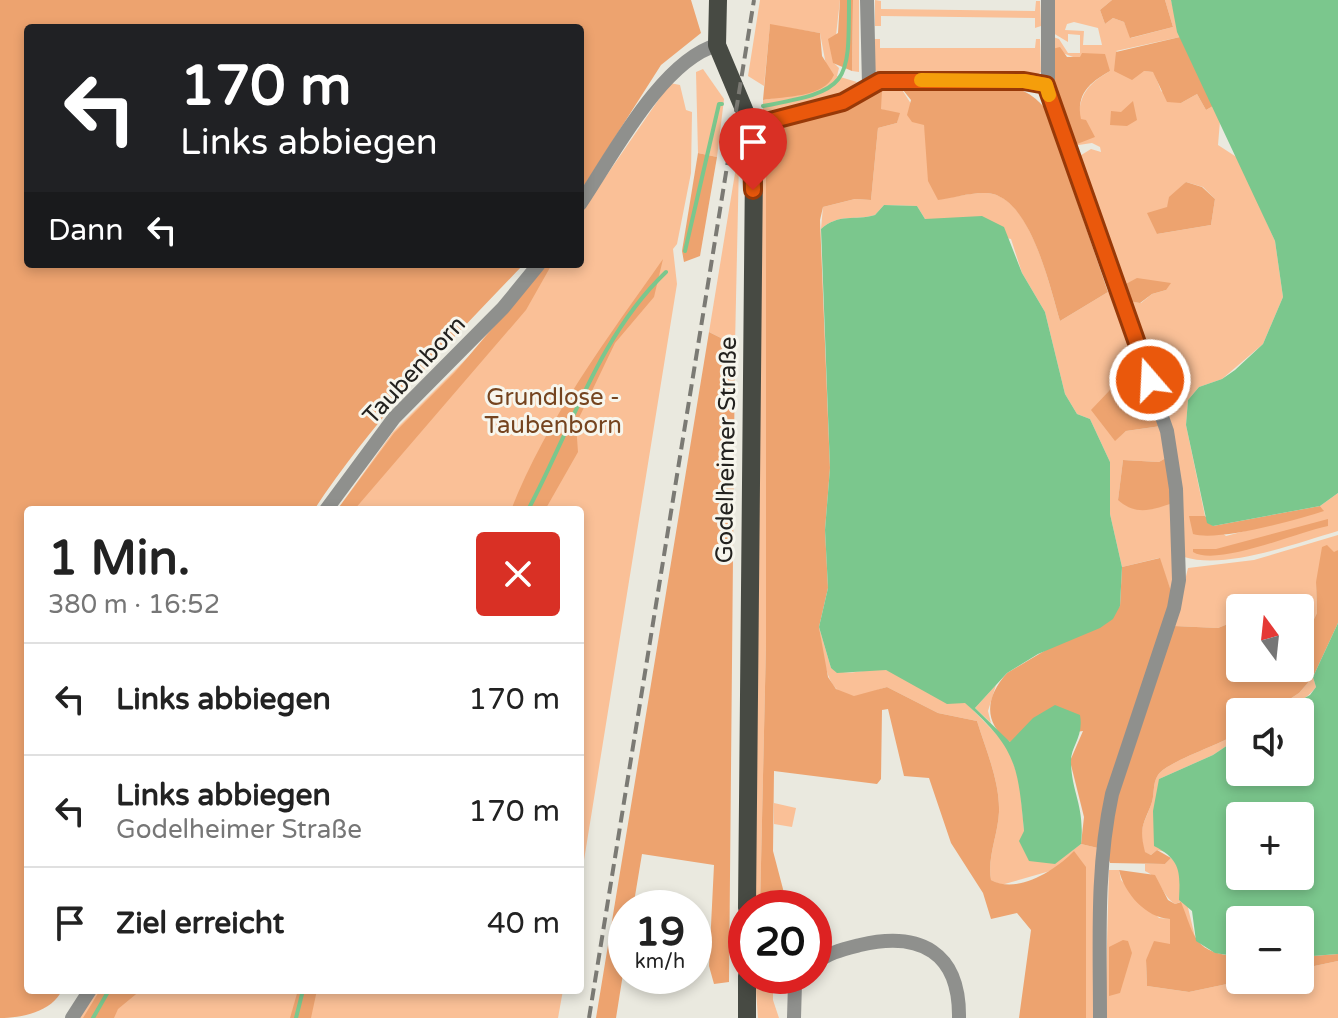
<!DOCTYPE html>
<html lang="de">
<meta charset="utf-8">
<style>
:root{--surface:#fff;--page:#f2f2f2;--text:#222;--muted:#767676;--line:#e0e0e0}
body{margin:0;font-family:"Varela Round",sans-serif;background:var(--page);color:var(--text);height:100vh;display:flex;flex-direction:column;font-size:30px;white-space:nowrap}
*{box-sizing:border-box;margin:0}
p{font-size:26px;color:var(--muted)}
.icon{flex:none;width:44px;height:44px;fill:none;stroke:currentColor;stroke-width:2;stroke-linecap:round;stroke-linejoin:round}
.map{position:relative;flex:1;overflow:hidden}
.drawer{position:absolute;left:24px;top:506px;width:560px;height:488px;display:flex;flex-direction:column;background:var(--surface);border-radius:8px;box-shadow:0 4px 12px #0003}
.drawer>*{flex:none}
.banner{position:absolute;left:24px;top:24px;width:560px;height:244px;border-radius:8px;box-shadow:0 4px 12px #0003;background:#202124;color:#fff;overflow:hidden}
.needle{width:52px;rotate:345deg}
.buttons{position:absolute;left:1226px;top:594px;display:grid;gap:16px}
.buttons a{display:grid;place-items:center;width:88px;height:88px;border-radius:8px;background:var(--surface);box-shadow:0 4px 12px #0003;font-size:40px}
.speed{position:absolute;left:608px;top:890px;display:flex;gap:16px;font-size:40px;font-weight:700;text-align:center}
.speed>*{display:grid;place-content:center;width:104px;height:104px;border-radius:50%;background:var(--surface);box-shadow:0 4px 12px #0003;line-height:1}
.speed small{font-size:20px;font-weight:400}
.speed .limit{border:12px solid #d22;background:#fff;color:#111}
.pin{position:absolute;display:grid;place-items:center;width:68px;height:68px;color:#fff;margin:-82px -34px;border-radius:50% 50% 50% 0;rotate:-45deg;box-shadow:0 0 8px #0007}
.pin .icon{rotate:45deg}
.me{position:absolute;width:88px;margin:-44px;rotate:341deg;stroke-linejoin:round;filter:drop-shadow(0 0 6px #0008)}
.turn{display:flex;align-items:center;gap:28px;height:168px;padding:0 24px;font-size:36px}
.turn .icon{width:104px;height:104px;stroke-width:2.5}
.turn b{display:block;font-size:56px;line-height:68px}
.then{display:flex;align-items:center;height:76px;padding:0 24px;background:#0003;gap:16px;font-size:30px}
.round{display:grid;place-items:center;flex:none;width:84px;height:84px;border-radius:8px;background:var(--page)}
.headline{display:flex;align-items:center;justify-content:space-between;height:136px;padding:0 24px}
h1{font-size:48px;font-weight:800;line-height:60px}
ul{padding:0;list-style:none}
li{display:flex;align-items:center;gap:24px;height:112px;padding:0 24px;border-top:2px solid var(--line)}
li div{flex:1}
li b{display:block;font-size:30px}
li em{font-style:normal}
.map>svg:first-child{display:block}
</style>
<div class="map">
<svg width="1338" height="1018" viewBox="0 0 1338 1018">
<rect width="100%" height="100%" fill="#eae9df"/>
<!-- green -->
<g fill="#fac097" fill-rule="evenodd">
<polygon points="760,0 840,0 833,62 839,68 837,76 857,82 836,97 763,114 763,100 818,90 826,65 820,33 770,25 764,86 748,76"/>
<polygon points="853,0 859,0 859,72 852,71"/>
<polygon points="875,0 881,1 881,9 1035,11 1036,1 1040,1 1041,26 1035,28 1035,18 881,16 881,26 875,26"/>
<path d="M1053,0h59l-12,10 5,14 8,-6 11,4 7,16 42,-11 -8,-27h6l9,37 -64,14 28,20 10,1 7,19 20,12 16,-9 9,16 7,-4 7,15 -2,24 20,13 37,83 8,56 -20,47 -41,35 -23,8 -11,13 -2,25 19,91 -3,1 24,19 97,-26 -3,-4 18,-13v38c-42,12 -111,39 -154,26l-4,-80 -52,-176 13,2 11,-9 14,-4 -44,-4 -44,-129 13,-8 10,3 -1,-5 -8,-4 -20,3c13,-38 -2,-52 38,-75l-58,-22 1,-12 6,2 9,14h12v-18l-12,-1v8l-15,-9zM1074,22l24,6 4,17h-19l1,-14 -19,-1 2,-6zM1186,182l17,5 12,12 -4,26 -54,9 10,-27z"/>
<polygon points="874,39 880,39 880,48 1035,48 1036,39 1040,39 1041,72 1036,76 882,73 874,70"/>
<polygon points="703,69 724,99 717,157 698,153 696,72"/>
<polygon points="670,83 680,85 686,110 692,112 691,173 677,244 673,249 677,284 580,885 580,510 337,510 393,432 469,356 544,264 580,264 580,214"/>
<path d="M899,85l25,39 14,75c16,-1 39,-9 55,-5 39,9 57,94 67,127l48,-29 9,8 29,80 -43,41 12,19 11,-9 35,-5 8,30 -10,6 -36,-2 -5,40 55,3 -1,91 -13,-36 -37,9 -12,-53v-52l-20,-43 -13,-5 -12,-20 -20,-82 -23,-39 -11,-34 -86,-20 -8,-13 -33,-1 -9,10c-21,6 -36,-2 -54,14l2,-22 32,-8 16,1 7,-72 19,-5 2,-9 -19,-5 -4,-23z"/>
<polygon points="778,126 766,169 766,643 760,908 755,908 761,137 764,128"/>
<polygon points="737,161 739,161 735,345 709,332"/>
<polygon points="1338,535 1338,550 1316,582 1317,613 1314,619 1300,625 1300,608 1240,608 1240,619 1218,628 1174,626 1188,568 1254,560"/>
<path d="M819,627l12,41c20,11 35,-2 55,2 30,6 44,34 79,32l43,44 12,38 4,47 31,32 26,-19 17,4 -4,170h-8v-151l-29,2 -56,16 -10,-5c-4,-23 7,-45 8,-68 1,-30 -13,-62 -22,-91l-39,-8 -51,-26c-9,2 -22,9 -32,9 -32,1 -32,-47 -36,-69z"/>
<path d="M1313,677l3,10c-10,13 -30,25 -46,25l29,-19z"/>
<polygon points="996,685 988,711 991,723 975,708"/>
<path d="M1240,732v5l-27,18 -54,24 7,73 -9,-2 -6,5 -7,-3c-5,-25 -1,-26 7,-47 4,-10 1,-21 7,-30 8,-13 64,-31 82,-43z"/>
<polygon points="774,803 796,808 792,827 774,824"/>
<path d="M1171,858l7,8 18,75 -5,-6 -11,-33 -5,2c-14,-9 -14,-26 -30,-33v-7h20z"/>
<polygon points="1109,870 1119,870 1121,880 1159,918 1170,919 1170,944 1146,960 1147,986 1189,992 1246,980 1300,980 1300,969 1338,961 1338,1018 1105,1018"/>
<polygon points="755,976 773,976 773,1000 779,1018 758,1018"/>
<polygon points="97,990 563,990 558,1018 79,1018"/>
</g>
<!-- forest -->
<g fill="#eda36f">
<path d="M0,0h691l10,33 -40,32 -81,127v-164h-552v236h496c-75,78 -150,155 -210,246h-286v480h34c-10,22 -41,28 -62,28z"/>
<polygon points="840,0 853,0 852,71 833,63 828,39 838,33"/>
<polygon points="1112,0 1165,0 1173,27 1130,38 1124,22 1113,18 1105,24 1100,10"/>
<path d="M770,24l50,9 2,23 12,19c-10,23 -49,21 -71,25z"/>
<polygon points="1180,37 1213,106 1206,110 1197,94 1181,103 1167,102 1153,72 1144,71 1132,80 1114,71 1116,52"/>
<path d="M1060,47l7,10h13l2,-4 23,1 5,17c-21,12 -34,23 -29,48l5,1 9,17 -23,9 -18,-54 -2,-43z"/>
<path d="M899,85l114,2c44,13 48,57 62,95l-2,8 35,102 -48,29c-10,-33 -28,-117 -67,-127 -16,-4 -39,4 -55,6l-10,-19 -4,-56 -12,-3 -5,-7 4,-15z"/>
<path d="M876,86l6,4 -1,19 19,4 -3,10 -19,5 -7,72 -16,-1 -32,8 -3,13 10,248 -5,62 3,58 -9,39 9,50 8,12 18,7 33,-9 51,26 39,8c9,29 23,61 22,91 -1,23 -12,45 -8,68 26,15 65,-10 83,-29l12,16v151h-67l12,-88 -14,-17 -26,6 -8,-26 -32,-50 -22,-65 -25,-2 -16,-67 -6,1 -1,69 -4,5 -103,-13 -1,80 15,57h-28l6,-265v-474l12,-43 64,-18z"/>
<polygon points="1133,101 1137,120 1127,126 1110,125 1111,111 1121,112"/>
<polygon points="698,153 717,157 700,256 684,262 682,251"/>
<polygon points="1186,182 1202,187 1215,199 1211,225 1157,234 1147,213 1167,207 1169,197"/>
<path d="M663,259l-9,38 -39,46 -39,81 2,28 -33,58h-34c37,-93 95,-170 152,-251z"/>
<polygon points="548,264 552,264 526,310 354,510 337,510 394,433 455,372"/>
<polygon points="1137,278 1171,283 1166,290 1152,294 1140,303 1128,301 1122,286"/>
<polygon points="709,332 735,345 729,982 714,984 709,966 714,865 642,854 633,908 626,908 626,955 616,1018 596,1018"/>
<polygon points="1146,380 1161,426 1126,431 1115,441 1091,410 1110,390"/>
<path d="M1169,456l4,47c-21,7 -37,13 -55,-3l5,-40 36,2z"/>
<path d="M1320,506l4,5c-27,9 -107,31 -131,23l-4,-18h16l8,10z"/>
<path d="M1328,519v7c-30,6 -111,41 -135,26v-3h23z"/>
<path d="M1327,545l7,7 4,-2v73l-25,54 -14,16 -29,19h-30v20c-18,12 -74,30 -82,43 -6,9 -3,20 -7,30 -8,20 -12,23 -6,47l6,3 6,-5 14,8 -6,6 -55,-1 -3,-8 9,-56 58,-173 44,2 22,-9v49h60v-43l14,-6 3,-6 -1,-31 6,-35z"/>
<path d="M1160,558l12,36 -74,254 -17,-4 3,-27 -14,-56 13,-30 -73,11c-28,-19 -24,-46 -3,-69l113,-67 2,-39z"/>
<path d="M1119,870l36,5 13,25 7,4 6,-2c15,37 12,50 59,55v23h6l-57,12 -42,-6 -1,-26 8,-19 16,3v-25c-24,-1 -46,-26 -51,-49z"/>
<polygon points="1123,940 1128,941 1132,953 1120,993 1109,996 1109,947"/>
<polygon points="1338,954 1338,961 1300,969 1300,957"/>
<polygon points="100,990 141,990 118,1009 114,1018 83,1018"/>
<polygon points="298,990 317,990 311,1018 290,1018"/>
</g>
<!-- water -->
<g fill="#7bc78d" fill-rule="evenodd">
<polygon points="1171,0 1338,0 1338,493 1320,506 1213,526 1207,523 1186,425 1188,400 1199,387 1222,379 1235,370 1263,344 1283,297 1275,241 1177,32"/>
<path d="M884,205l33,1 8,13 57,-3 22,11 18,46 23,39 20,82 12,20 13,5 20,43v52l12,53 -2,39 -7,13 -13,9 -62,26 -31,19 -32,35 35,34 23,-24 22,-13 25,10c4,23 -10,31 -9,48 1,31 14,43 10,81l-26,20 -26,-3 -10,-20 5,-10c-6,-66 -8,-83 -59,-128l-18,1 -61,-34 -49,3 -6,-5 -12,-41 9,-39 -3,-58 5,-62 -9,-239c18,-16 33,-8 54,-14z"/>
<path d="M1338,623v331l-38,3v-37h-60v37l-25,-4 -19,-12 -4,-30 -13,-11c1,-26 3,-40 -25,-54l-1,-35 6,-32 54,-24 27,-18v35h60v-60h-21l31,-17 6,-8 -3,-10zM1240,816h60v60h-60z"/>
</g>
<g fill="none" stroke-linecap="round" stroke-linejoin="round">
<!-- stream -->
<g stroke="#7bc78d" stroke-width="4">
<path d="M763,106c86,-16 86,-20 86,-106"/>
<polyline points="685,251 719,104 722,104"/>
<path d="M528,510c43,-80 70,-173 138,-238"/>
<polyline points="93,1018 109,990"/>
<polyline points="296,1018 303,990"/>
</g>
<!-- minor -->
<g stroke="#8f908d" stroke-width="14">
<polyline points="867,0 869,85"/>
<path d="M1048,0v94l119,337 9,58 3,91 -5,28 -62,186c-16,74 -12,148 -12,224"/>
<polyline points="751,126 843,102 880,81 1024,81 1046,85"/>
<path d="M580,204c32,-47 81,-143 137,-159"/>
<polyline points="326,510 394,418 503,308 539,264"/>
<path d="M814,965c12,-12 30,-16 46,-20 60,-14 100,7 99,73"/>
<polyline points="72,1018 90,990"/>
<polyline points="794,1018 795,983 802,976"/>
</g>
<!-- major -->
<g stroke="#474a43" stroke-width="18">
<polyline points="718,0 717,45 751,126 754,166 747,908"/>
<polyline points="747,1018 747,976"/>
</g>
<!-- rail -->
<polyline stroke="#7b7a74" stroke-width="4" stroke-dasharray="12 6" stroke-linecap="butt" points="589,1018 754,0"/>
</g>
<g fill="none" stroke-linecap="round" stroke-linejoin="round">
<!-- route casing -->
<g stroke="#983908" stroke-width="20">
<polyline id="route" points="753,190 751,126 843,102 880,81 1024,81 1046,85 1150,380"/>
</g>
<!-- route -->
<use href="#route" stroke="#ea580c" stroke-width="14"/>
<!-- slow -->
<polyline stroke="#f59e0b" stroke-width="14" points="921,80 1024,81 1046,85 1049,95"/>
</g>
<g text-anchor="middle" stroke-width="6" stroke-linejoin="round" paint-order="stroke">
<!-- street labels -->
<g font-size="24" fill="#23221f" stroke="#f7f6ed">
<text transform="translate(414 370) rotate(-47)" y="8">Taubenborn</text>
<text transform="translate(726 450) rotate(-89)" y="8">Godelheimer Straße</text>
</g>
<!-- park labels -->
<g font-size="24" fill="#75441f" stroke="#f7f6ed">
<text x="553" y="405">Grundlose -<tspan x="553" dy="28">Taubenborn</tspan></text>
</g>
</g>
</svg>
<div class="buttons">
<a><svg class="needle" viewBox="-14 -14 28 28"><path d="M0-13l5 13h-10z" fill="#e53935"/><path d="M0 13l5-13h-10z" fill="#767676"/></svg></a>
<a><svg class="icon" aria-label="sound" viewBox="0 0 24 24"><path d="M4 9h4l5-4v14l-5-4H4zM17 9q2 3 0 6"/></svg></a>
<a>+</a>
<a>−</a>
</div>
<div class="speed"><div>19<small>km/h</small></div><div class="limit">20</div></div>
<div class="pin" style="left:753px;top:190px;background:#d93025"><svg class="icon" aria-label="arrive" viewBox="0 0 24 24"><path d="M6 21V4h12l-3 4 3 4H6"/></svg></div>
<svg class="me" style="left:1150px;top:380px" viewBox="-20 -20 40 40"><circle r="17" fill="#ea580c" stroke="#fff" stroke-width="3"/><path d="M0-11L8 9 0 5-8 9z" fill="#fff"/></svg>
<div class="banner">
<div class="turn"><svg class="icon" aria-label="left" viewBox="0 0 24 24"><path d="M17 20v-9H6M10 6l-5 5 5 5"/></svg><div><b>170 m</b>Links abbiegen</div></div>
<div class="then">Dann<svg class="icon" aria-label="left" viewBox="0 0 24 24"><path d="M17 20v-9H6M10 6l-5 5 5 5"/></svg></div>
</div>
<section class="drawer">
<div class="headline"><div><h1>1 Min.</h1><p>380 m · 16:52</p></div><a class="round" style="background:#d93025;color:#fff"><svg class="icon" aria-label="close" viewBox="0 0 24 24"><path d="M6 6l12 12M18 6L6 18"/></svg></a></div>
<ul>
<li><svg class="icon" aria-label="left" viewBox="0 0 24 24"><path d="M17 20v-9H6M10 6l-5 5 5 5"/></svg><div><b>Links abbiegen</b></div><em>170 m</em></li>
<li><svg class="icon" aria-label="left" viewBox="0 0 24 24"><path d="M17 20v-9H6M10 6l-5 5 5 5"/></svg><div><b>Links abbiegen</b><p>Godelheimer Straße</p></div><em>170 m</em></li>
<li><svg class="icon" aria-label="arrive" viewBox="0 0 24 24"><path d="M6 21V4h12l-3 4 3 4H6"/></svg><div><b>Ziel erreicht</b></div><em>40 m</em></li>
</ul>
</section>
</div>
